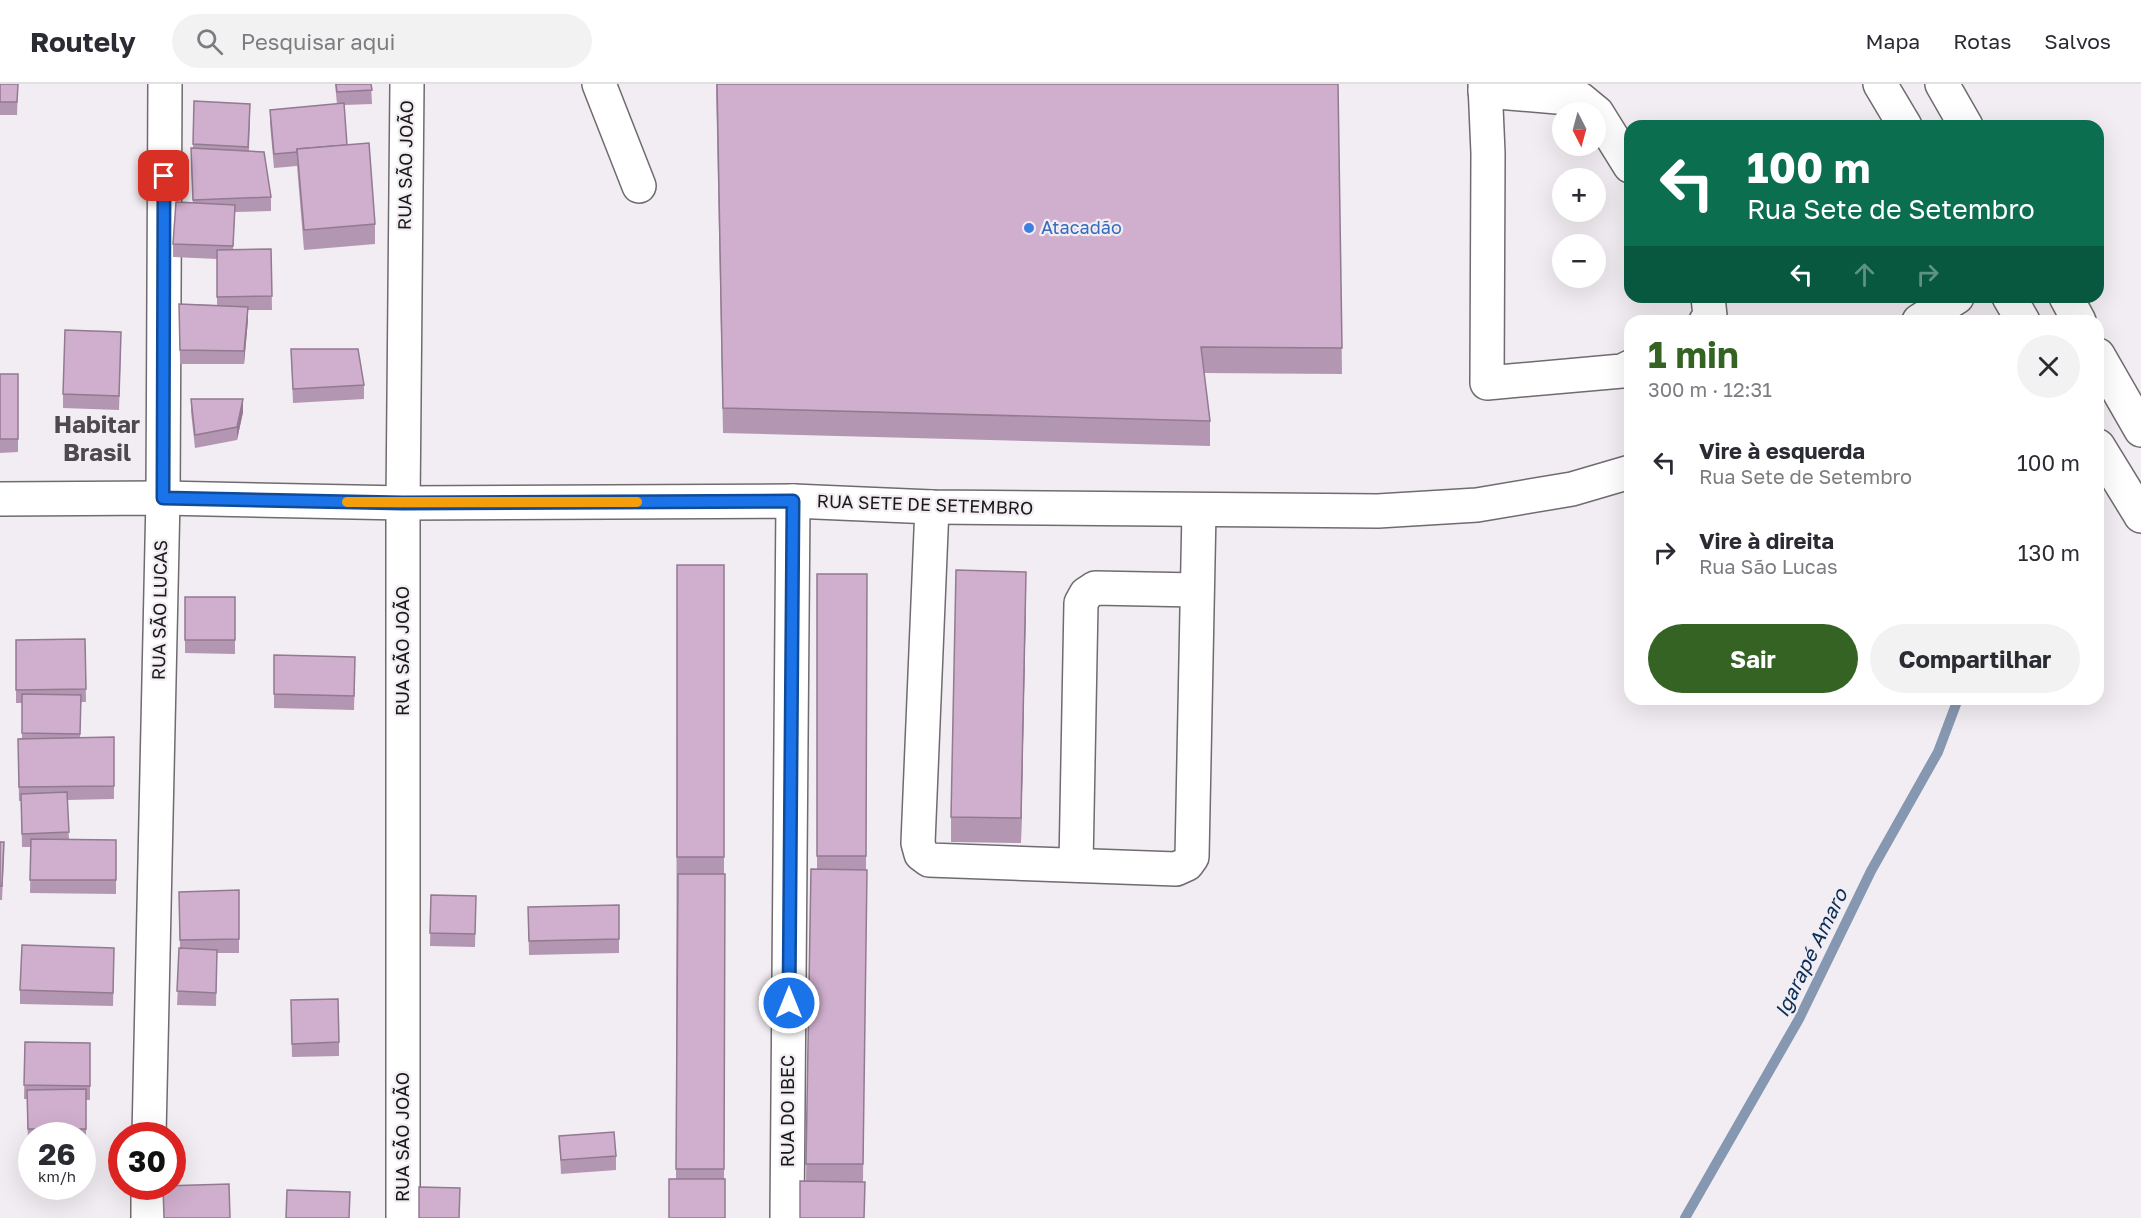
<!DOCTYPE html>
<html lang="pt">
<meta charset="utf-8">
<style>
:root{--surface:#fff;--page:#f2f2f3;--text:#2b2b33;--muted:#7c7c81;--line:#e1e1e2;--accent:#346324}
body{margin:0;font-family:"Golos Text",sans-serif;background:var(--page);color:var(--text);height:100vh;display:flex;flex-direction:column;font-size:22px;white-space:nowrap}
*{box-sizing:border-box;margin:0}
p{font-size:20px;color:var(--muted)}
.icon{flex:none;width:33px;height:33px;fill:none;stroke:currentColor;stroke-width:2;stroke-linecap:round;stroke-linejoin:round}
.map{position:relative;flex:1;overflow:hidden}
.sheet{position:absolute;left:1624px;top:231px;width:480px;height:390px;display:flex;flex-direction:column;background:var(--surface);border-radius:18px;box-shadow:0 6px 24px #0002}
.sheet>*{flex:none}
.banner{position:absolute;left:1624px;top:36px;width:480px;height:183px;border-radius:18px;box-shadow:0 6px 24px #0002;background:#0b6e4f;color:#fff;overflow:hidden}
.needle{width:39px;rotate:174deg}
.fabs{position:absolute;left:1552px;top:18px;display:grid;gap:12px}
.fabs a{display:grid;place-items:center;width:54px;height:54px;border-radius:50%;background:var(--surface);box-shadow:0 6px 24px #0002;font-size:30px}
.speed{position:absolute;left:18px;top:1038px;display:flex;gap:12px;font-size:30px;font-weight:700;text-align:center}
.speed>*{display:grid;place-content:center;width:78px;height:78px;border-radius:50%;background:var(--surface);box-shadow:0 6px 24px #0002;line-height:1}
.speed small{font-size:15px;font-weight:400}
.speed .limit{border:9px solid #d22;background:#fff;color:#111}
.pin{position:absolute;display:grid;place-items:center;width:51px;height:51px;color:#fff;margin:-26px;border-radius:12px;box-shadow:0 3px 9px #0006}
.me{position:absolute;width:66px;margin:-33px;rotate:0deg;stroke-linejoin:round;filter:drop-shadow(0 0 4px #0008)}
.turn{display:flex;align-items:center;gap:21px;height:126px;padding:0 24px;font-size:27px}
.turn .icon{width:78px;height:78px;stroke-width:2.5}
.turn b{display:block;font-size:42px;line-height:51px}
.lanes{display:flex;align-items:center;height:57px;padding:0 24px;background:#0003;justify-content:center;gap:30px;direction:ltr}
.lanes .off{opacity:.35}
.round{display:grid;place-items:center;flex:none;width:63px;height:63px;border-radius:32px;background:var(--page)}
.overview{display:flex;align-items:center;justify-content:space-between;height:102px;padding:0 24px}
h1{font-size:36px;font-weight:700;line-height:45px;color:var(--accent)}
.button{display:flex;gap:12px;margin-top:auto;padding:12px 24px}
.button a{flex:1;height:69px;border-radius:36px;background:var(--accent);color:#fff;font-size:24px;font-weight:700;line-height:69px;text-align:center}
.button a+a{background:var(--page);color:var(--text)}
ul{padding:0;list-style:none}
li{display:flex;align-items:center;gap:18px;height:90px;padding:0 24px}
li div{flex:1}
li b{display:block;font-size:22px}
li em{font-style:normal}
header{display:flex;align-items:center;gap:36px;box-sizing:border-box;height:84px;padding:0 30px;background:var(--surface);border-bottom:2px solid var(--line)}
header strong{font-size:28px}
nav{display:flex;gap:33px;margin-inline-start:auto;font-size:21px}
.search{width:420px;height:54px;background:var(--page);display:flex;align-items:center;gap:15px;box-sizing:border-box;padding:0 21px;border-radius:33px;color:var(--muted);font-size:22px}
.map>svg:first-child{display:block}
</style>
<header>
<strong>Routely</strong>
<div class="search"><svg class="icon" aria-label="search" viewBox="0 0 24 24"><circle cx="10" cy="10" r="6"/><path d="M15 15l6 6"/></svg>Pesquisar aqui</div>
<nav><a>Mapa</a><a>Rotas</a><a>Salvos</a></nav>
</header>
<div class="map">
<svg width="2141" height="1134" viewBox="0 0 2141 1134">
<rect width="100%" height="100%" fill="#f2edf2"/>
<g fill="none" stroke-linecap="round" stroke-linejoin="round">
<!-- stream -->
<polyline stroke="#8698b1" stroke-width="10" points="1685,1134 1799,935 1871,787 1938,668 1958,615"/>
<!-- minor casing -->
<g stroke="#6f6b6f" stroke-width="36">
<g id="minor">
<polyline points="599,0 639,102"/>
<polyline points="1485,0 1488,69 1487,299 1622,287 1630,283"/>
<polyline points="1485,7 1580,15 1597,29 1630,82"/>
<polyline points="1706,237 1710,232 1708,213"/>
<polyline points="1919,237 1957,213"/>
<polyline points="0,415 163,414 403,419 793,417 932,423 1378,427 1477,421 1572,405 1630,388"/>
<polyline points="932,423 918,759 921,770 929,776 1176,785 1187,780 1192,773 1199,427"/>
<polyline points="1076,781 1081,519 1086,510 1095,504 1196,506"/>
<polyline points="149,1052 163,414 165,0"/>
<polyline points="148,1134 148,1102"/>
<polyline points="403,1134 403,419 407,0"/>
<polyline points="787,1134 793,417"/>
</g>
</g>
<!-- major casing -->
<g stroke="#6f6b6f" stroke-width="36">
<g id="major">
<polyline points="1880,0 1905,42"/>
<polyline points="1942,0 1966,42"/>
<polyline points="2009,213 2023,237"/>
<polyline points="2066,213 2079,237"/>
<polyline points="2098,271 2141,346"/>
<polyline points="2098,362 2141,432"/>
</g>
</g>
<!-- minor -->
<use href="#minor" stroke="#fff" stroke-width="33"/>
<!-- major -->
<use href="#major" stroke="#fff" stroke-width="33"/>
</g>
<!-- wall -->
<g fill="#b396b1">
<polygon points="0,0 18,0 17,31 0,31"/>
<polygon points="335,0 371,0 372,20 344,21 347,61 375,140 375,160 304,166 297,82 274,84 270,40 270,26 337,20"/>
<polygon points="716,0 1338,0 1342,290 1204,289 1210,337 1210,362 723,349"/>
<polygon points="194,17 250,33 249,67 271,113 271,127 235,128 233,165 271,165 272,226 248,226 248,236 244,280 180,280 179,220 217,221 217,175 173,173 173,160 193,119 191,78 193,64"/>
<polygon points="121,262 119,326 63,324 63,310"/>
<polygon points="291,265 364,301 364,315 293,319"/>
<polygon points="0,290 18,290 18,368 0,369"/>
<polygon points="191,315 243,328 237,356 195,364 191,328"/>
<polygon points="677,481 724,481 724,790 725,790 724,1095 676,1095"/>
<polygon points="817,490 867,490 866,786 863,1098 806,1097 811,785 817,785"/>
<polygon points="185,513 235,513 235,570 185,569"/>
<polygon points="1026,513 1021,759 951,758 951,733"/>
<polygon points="85,555 86,618 81,618 80,654 114,653 114,715 67,716 69,756 116,756 116,810 30,809 31,763 22,763 21,717 19,717 18,655 22,654 22,619 16,619 16,556"/>
<polygon points="274,571 355,587 354,626 274,624"/>
<polygon points="0,758 4,771 2,816 0,816"/>
<polygon points="239,806 239,869 217,869 216,922 177,921 180,864 179,808"/>
<polygon points="431,811 476,812 475,863 430,862"/>
<polygon points="619,821 619,869 529,871 528,823"/>
<polygon points="114,864 113,922 20,920 20,906"/>
<polygon points="291,929 339,958 339,972 292,973"/>
<polygon points="25,958 90,959 90,1016 86,1016 86,1059 82,1059 82,1052 32,1052 32,1059 28,1059 27,1015 24,1015"/>
<polygon points="559,1052 616,1072 616,1086 561,1090"/>
</g>
<!-- shaded-wall -->
<g fill="#927a90">
<polygon points="248,223 248,236 244,280 244,267"/>
<polygon points="243,315 243,328 237,356 237,343"/>
<polygon points="1026,488 1026,513 1021,759 1021,734"/>
</g>
<!-- building -->
<g fill="#d0afce" stroke="#927a90" stroke-width="1.5">
<polygon points="0,0 18,0 17,18 0,18"/>
<polygon points="336,0 371,0 372,6 337,8"/>
<polygon points="717,0 1338,0 1342,264 1201,263 1210,337 723,324"/>
<polygon points="194,17 250,20 248,63 193,60"/>
<polygon points="344,19 347,61 297,65 297,68 274,70 270,26"/>
<polygon points="369,59 375,140 304,146 297,65"/>
<polygon points="191,64 264,68 271,113 193,116"/>
<polygon points="176,118 235,121 233,162 173,160"/>
<polygon points="271,165 272,212 217,213 217,166"/>
<polygon points="179,220 248,223 244,267 180,266"/>
<polygon points="65,246 121,248 119,312 63,310"/>
<polygon points="291,265 358,265 364,301 293,305"/>
<rect x="0" y="290" width="18" height="65"/>
<polygon points="191,315 243,315 237,343 195,351"/>
<rect x="677" y="481" width="47" height="292"/>
<polygon points="956,486 1026,488 1021,734 951,733"/>
<polygon points="817,490 867,490 866,772 817,772"/>
<rect x="185" y="513" width="50" height="43"/>
<polygon points="85,555 86,605 16,606 16,556"/>
<polygon points="274,571 355,573 354,612 274,610"/>
<polygon points="22,610 81,611 80,650 22,649"/>
<polygon points="114,653 114,702 19,703 18,655"/>
<polygon points="67,708 69,748 22,750 21,710"/>
<polygon points="31,755 116,756 116,796 30,796"/>
<polygon points="0,758 4,758 2,802 0,802"/>
<polygon points="811,785 867,786 863,1080 806,1080"/>
<polygon points="678,790 725,790 724,1085 676,1085"/>
<polygon points="239,806 239,855 180,856 179,808"/>
<polygon points="431,811 476,812 475,850 430,849"/>
<polygon points="619,821 619,855 529,857 528,823"/>
<polygon points="22,861 114,864 113,909 20,906"/>
<polygon points="179,864 217,866 216,909 177,907"/>
<polygon points="338,915 339,958 292,960 291,916"/>
<polygon points="25,958 90,959 90,1002 24,1001"/>
<polygon points="86,1005 86,1045 28,1045 27,1006"/>
<polygon points="614,1048 616,1072 561,1076 559,1052"/>
<rect x="669" y="1095" width="56" height="39"/>
<polygon points="800,1097 865,1098 864,1134 800,1134"/>
<polygon points="229,1100 230,1134 164,1134 163,1102"/>
<polygon points="419,1103 460,1104 459,1134 419,1134"/>
<polygon points="287,1106 350,1108 349,1134 286,1134"/>
</g>
<g fill="none" stroke-linecap="round" stroke-linejoin="round">
<!-- route casing -->
<g stroke="#114b97" stroke-width="15">
<polyline id="route" points="164,92 163,414 403,419 793,417 789,919"/>
</g>
<!-- route -->
<use href="#route" stroke="#1a73e8" stroke-width="10"/>
<!-- slow -->
<polyline stroke="#f59e0b" stroke-width="10" points="347,418 637,418"/>
</g>
<!-- markers -->
<circle fill="#3f7fe0" stroke="#f2edf2" stroke-width="2" cx="1029" cy="144" r="6"/>
<g text-anchor="middle" stroke-width="4.5" stroke-linejoin="round" paint-order="stroke">
<!-- street labels -->
<g font-size="18" fill="#1a191a" stroke="#f2edf2">
<text transform="translate(406 81) rotate(-89)" y="6">RUA SÃO JOÃO</text>
<text transform="translate(925 421) rotate(2)" y="6">RUA SETE DE SETEMBRO</text>
<text transform="translate(160 526) rotate(-89)" y="6">RUA SÃO LUCAS</text>
<text transform="translate(403 567) rotate(-90)" y="6">RUA SÃO JOÃO</text>
<text transform="translate(788 1027) rotate(-90)" y="6">RUA DO IBEC</text>
<text transform="translate(403 1053) rotate(-90)" y="6">RUA SÃO JOÃO</text>
</g>
<!-- shop labels -->
<g font-size="18" fill="#366cbe" stroke="#f2edf2" text-anchor="start">
<text x="1041" y="150">Atacadão</text>
</g>
<!-- water labels -->
<g font-size="20" font-style="italic" fill="#082e59" stroke="#f2edf2">
<text transform="translate(1811 869) rotate(-64)" y="7">Igarapé Amaro</text>
</g>
<!-- district labels -->
<g font-size="24" font-weight="bold" fill="#4d494d" stroke="#f2edf2">
<text x="97" y="349">Habitar<tspan x="97" dy="28">Brasil</tspan></text>
</g>
</g>
</svg>
<div class="fabs">
<a><svg class="needle" viewBox="-14 -14 28 28"><path d="M0-13l5 13h-10z" fill="#e53935"/><path d="M0 13l5-13h-10z" fill="#7c7c81"/></svg></a>
<a>+</a>
<a>−</a>
</div>
<div class="speed"><div>26<small>km/h</small></div><div class="limit">30</div></div>
<div class="pin" style="left:164px;top:92px;background:#d93025"><svg class="icon" aria-label="arrive" viewBox="0 0 24 24"><path d="M6 21V4h12l-3 4 3 4H6"/></svg></div>
<svg class="me" style="left:789px;top:919px" viewBox="-20 -20 40 40"><circle r="17" fill="#1a73e8" stroke="#fff" stroke-width="3"/><path d="M0-11L8 9 0 5-8 9z" fill="#fff"/></svg>
<div class="banner">
<div class="turn"><svg class="icon" aria-label="left" viewBox="0 0 24 24"><path d="M17 20v-9H6M10 6l-5 5 5 5"/></svg><div><b>100 m</b>Rua Sete de Setembro</div></div>
<div class="lanes"><svg class="icon" aria-label="left" viewBox="0 0 24 24"><path d="M17 20v-9H6M10 6l-5 5 5 5"/></svg><svg class="icon off" aria-label="ahead" viewBox="0 0 24 24"><path d="M12 20V5M6 11l6-6 6 6"/></svg><svg class="icon off" aria-label="right" viewBox="0 0 24 24"><path d="M7 20v-9h11M14 6l5 5-5 5"/></svg></div>
</div>
<section class="sheet">
<div class="overview"><div><h1>1 min</h1><p>300 m · 12:31</p></div><a class="round"><svg class="icon" aria-label="close" viewBox="0 0 24 24"><path d="M6 6l12 12M18 6L6 18"/></svg></a></div>
<ul>
<li><svg class="icon" aria-label="left" viewBox="0 0 24 24"><path d="M17 20v-9H6M10 6l-5 5 5 5"/></svg><div><b>Vire à esquerda</b><p>Rua Sete de Setembro</p></div><em>100 m</em></li>
<li><svg class="icon" aria-label="right" viewBox="0 0 24 24"><path d="M7 20v-9h11M14 6l5 5-5 5"/></svg><div><b>Vire à direita</b><p>Rua São Lucas</p></div><em>130 m</em></li>
</ul>
<div class="button"><a>Sair</a><a>Compartilhar</a></div>
</section>
</div>
